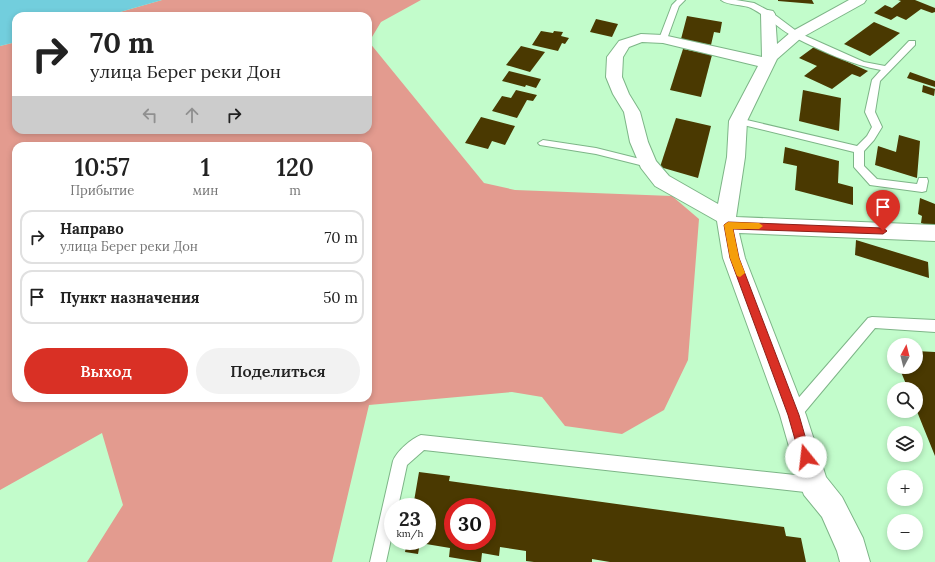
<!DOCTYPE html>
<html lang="ru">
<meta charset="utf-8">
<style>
:root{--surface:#fff;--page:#f2f2f2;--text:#222;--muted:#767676;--line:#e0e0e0;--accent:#d93025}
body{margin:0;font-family:Lora,serif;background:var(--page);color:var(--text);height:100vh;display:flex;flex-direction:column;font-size:15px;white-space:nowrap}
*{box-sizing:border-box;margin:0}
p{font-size:13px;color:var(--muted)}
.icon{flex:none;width:22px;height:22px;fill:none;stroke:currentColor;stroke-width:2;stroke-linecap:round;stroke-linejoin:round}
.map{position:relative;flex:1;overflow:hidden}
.sheet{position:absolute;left:12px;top:142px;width:360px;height:260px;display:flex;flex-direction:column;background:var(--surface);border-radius:12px;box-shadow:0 2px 6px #0003}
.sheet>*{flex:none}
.banner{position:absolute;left:12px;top:12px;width:360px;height:122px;border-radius:12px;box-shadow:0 2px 6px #0003;background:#fff;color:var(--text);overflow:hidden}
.needle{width:26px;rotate:7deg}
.fabs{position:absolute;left:887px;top:338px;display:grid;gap:8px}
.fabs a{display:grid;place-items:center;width:36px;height:36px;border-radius:50%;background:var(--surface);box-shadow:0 2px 6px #0003;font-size:20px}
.speed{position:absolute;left:384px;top:498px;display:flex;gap:8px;font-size:20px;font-weight:700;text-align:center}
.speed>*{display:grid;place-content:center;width:52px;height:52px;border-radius:50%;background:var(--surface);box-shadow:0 2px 6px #0003;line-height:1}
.speed small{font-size:10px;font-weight:400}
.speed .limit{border:6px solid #d22;background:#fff;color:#111}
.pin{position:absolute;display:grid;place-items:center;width:34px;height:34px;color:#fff;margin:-41px -17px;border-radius:50% 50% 50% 0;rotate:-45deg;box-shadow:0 0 4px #0007}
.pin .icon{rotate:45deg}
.me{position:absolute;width:44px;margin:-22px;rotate:344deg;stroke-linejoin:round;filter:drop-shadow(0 0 3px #0008)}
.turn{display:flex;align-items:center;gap:14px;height:84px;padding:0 12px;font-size:18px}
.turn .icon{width:52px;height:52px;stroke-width:2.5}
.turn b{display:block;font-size:28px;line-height:34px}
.lanes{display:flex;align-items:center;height:38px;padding:0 12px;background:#0003;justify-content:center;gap:20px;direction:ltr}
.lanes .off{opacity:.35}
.eta{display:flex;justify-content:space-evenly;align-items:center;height:68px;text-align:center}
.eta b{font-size:24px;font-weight:600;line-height:28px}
.action{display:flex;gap:8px;margin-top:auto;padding:8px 12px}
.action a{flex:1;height:46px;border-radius:24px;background:var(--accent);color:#fff;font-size:16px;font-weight:600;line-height:46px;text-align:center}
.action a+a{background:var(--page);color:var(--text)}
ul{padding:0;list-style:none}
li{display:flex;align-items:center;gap:12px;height:54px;margin:0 8px 6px;padding:0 4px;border:2px solid var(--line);border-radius:12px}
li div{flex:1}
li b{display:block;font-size:15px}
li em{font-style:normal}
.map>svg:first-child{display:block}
</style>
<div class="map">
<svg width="935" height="562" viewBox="0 0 935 562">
<rect width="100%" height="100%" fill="#c2fccb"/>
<!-- forest -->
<path fill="#e39b8f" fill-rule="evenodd" d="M162,0h259l-40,22 -12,20 115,141 31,7 157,6 27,23 -11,141 -24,50 -42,24 -57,-8 -23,-29 -30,-5 -143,13 -37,157h-245l36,-57 -21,-72 -102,57v-444l16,-4v88h352v-114h-262zM16,146h352v252h-352z"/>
<!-- water -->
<polygon fill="#72cedd" points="0,0 162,0 106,16 16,16 16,42 0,46"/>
<!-- building -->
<g fill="#4a3901" fill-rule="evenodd">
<polygon points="778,0 812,0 814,4 778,1"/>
<polygon points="898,0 915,0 935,8 935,12 932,13 921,9 906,20 897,16 891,20 874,13 885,5 892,8 901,1"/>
<polygon points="687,16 722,22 720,33 714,32 711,45 681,39"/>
<polygon points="596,19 618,24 612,37 590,32"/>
<polygon points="874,22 900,33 870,56 844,44"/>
<polygon points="541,31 553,33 554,31 563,32 561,36 569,38 565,44 562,43 558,51 532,45"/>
<polygon points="521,46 545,52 530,72 506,65"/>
<polygon points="814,47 868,71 860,77 852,74 832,89 804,76 817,66 799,58"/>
<polygon points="683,49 712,55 701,97 670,90"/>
<polygon points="509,71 541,79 536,88 526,85 525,87 502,81"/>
<polygon points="910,72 935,81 935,87 907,78"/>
<polygon points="923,85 935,89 934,96 922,92"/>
<polygon points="516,90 537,95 533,101 527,100 517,118 492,111 502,96 511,98"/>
<polygon points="803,90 841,98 839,131 799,121"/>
<polygon points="481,117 515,126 505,145 492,141 488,149 465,143"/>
<polygon points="676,118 711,126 698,178 660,167"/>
<polygon points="899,135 920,141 917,178 875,165 878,146 896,152"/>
<polygon points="785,147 839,161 838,183 853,187 853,205 795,190 797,166 783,163"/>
<polygon points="920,198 935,204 935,228 921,223 922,216 918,214"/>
<polygon points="856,240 928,262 929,278 855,255"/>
<polygon points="916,351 935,352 935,456 916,409 916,389 908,389 899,367 916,367"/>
<path d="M419,472l31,4 -1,5 335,46 2,9 15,2 5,24h-196l-18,-3v3h-58l-8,-1v-10l-26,-4 -1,9 -17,-3 -1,9h-2l-30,-5 1,-9 -30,-5 -2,11 -13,-2 2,-11h20v-34h-14zM453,507h34v34h-34z"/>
</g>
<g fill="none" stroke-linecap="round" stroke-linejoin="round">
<!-- service casing -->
<g stroke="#7db587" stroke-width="2">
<g id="service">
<polygon points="677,0 685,0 679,6 667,39 666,41 660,41 659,39 672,5"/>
<path d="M721,0h15l18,3 17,9 28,21 65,29 21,4 24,-25h6v4l-35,36 -5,31 7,15 -8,13 -10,11v15l13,13 40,5 2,-6h8l1,3 -2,10 -4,1 -52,-7 -16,-18v-15l-119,-29 -2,-2 5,-3 119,28 10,-10 5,-9 -7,-15 7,-32 9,-10c-29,-5 -60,-19 -87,-33 -15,-8 -27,-21 -43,-29 -9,-4 -22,-2 -30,-8z"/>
<polygon points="543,140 596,148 652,162 653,164 648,167 596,154 540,145 538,143"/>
<polygon points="872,317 935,320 935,332 875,328 798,420 793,422 788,420 786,415 788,410 868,318"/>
<path d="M421,435l393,42 5,3 3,5 -3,5 -5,3 -390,-43 -17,15 -9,42h-5v23l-7,32h-16l23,-101c4,-10 18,-22 28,-26z"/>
</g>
</g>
<!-- minor casing -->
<g stroke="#7db587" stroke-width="2">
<path id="minor" d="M849,0h17l-2,3 -63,35 -24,21 -30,62 -2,36 -9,60 199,8v16l-196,-8 6,25 61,157 20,62 16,20 21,41 7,24h-30l-3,-11 -15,-34 -18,-22 -4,-10 -20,-70 -57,-157 -6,-37 -62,-35 -14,-18 -11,-26 -6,-30 -11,-18 -7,-17 1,-20 12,-16 22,-7 22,1 99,22 -1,-43 2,-3 5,-1 5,1 2,3 2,30 14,-12zM642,42l21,1 95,23 -29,55 -2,36 -9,47 -49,-28 -13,-15 -8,-19 -8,-30 -11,-18 -7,-17 1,-20 6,-10z"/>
</g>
<!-- service -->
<use href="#service" fill="#fff" fill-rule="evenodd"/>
<!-- minor -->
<use href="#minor" fill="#fff" fill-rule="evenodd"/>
</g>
<!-- route -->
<polygon fill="#d93025" stroke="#8d1f18" points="728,222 883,228 887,231 883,234 733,229 739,258 799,415 811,457 810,461 806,463 802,461 800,457 788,415 730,258 724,225"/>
<!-- slow -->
<polygon fill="#f59e0b" points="728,222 759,223 763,226 759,229 733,229 739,258 745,273 740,277 737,276 730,258 724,225"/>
</svg>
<div class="fabs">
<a><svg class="needle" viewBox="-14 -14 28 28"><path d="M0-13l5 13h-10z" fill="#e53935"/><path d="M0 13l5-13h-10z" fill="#767676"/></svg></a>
<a><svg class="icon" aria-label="search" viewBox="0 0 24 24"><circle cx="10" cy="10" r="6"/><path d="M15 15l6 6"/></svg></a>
<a><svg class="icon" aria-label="layers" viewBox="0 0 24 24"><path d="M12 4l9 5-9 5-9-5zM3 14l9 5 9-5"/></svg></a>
<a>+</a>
<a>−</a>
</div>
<div class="speed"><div>23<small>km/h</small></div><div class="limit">30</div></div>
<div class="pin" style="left:883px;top:231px;background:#d93025"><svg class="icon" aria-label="arrive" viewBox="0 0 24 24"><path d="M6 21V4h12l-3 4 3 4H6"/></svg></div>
<svg class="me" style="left:806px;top:457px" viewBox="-20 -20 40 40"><circle r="19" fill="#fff"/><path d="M0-13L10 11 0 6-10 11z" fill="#d93025"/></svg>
<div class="banner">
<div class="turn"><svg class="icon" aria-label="right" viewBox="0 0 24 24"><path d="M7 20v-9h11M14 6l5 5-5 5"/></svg><div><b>70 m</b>улица Берег реки Дон</div></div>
<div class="lanes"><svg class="icon off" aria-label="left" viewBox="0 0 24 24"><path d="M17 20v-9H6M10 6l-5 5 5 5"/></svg><svg class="icon off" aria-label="ahead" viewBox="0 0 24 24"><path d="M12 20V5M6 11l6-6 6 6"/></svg><svg class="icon" aria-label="right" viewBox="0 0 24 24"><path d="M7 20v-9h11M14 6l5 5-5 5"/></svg></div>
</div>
<section class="sheet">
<div class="eta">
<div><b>10:57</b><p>Прибытие</p></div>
<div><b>1</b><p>мин</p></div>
<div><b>120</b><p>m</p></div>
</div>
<ul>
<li><svg class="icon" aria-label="right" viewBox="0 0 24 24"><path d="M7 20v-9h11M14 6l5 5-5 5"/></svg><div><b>Направо</b><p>улица Берег реки Дон</p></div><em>70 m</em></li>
<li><svg class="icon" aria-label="arrive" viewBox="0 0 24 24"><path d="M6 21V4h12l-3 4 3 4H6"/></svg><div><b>Пункт назначения</b></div><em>50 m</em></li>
</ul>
<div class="action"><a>Выход</a><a>Поделиться</a></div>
</section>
</div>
